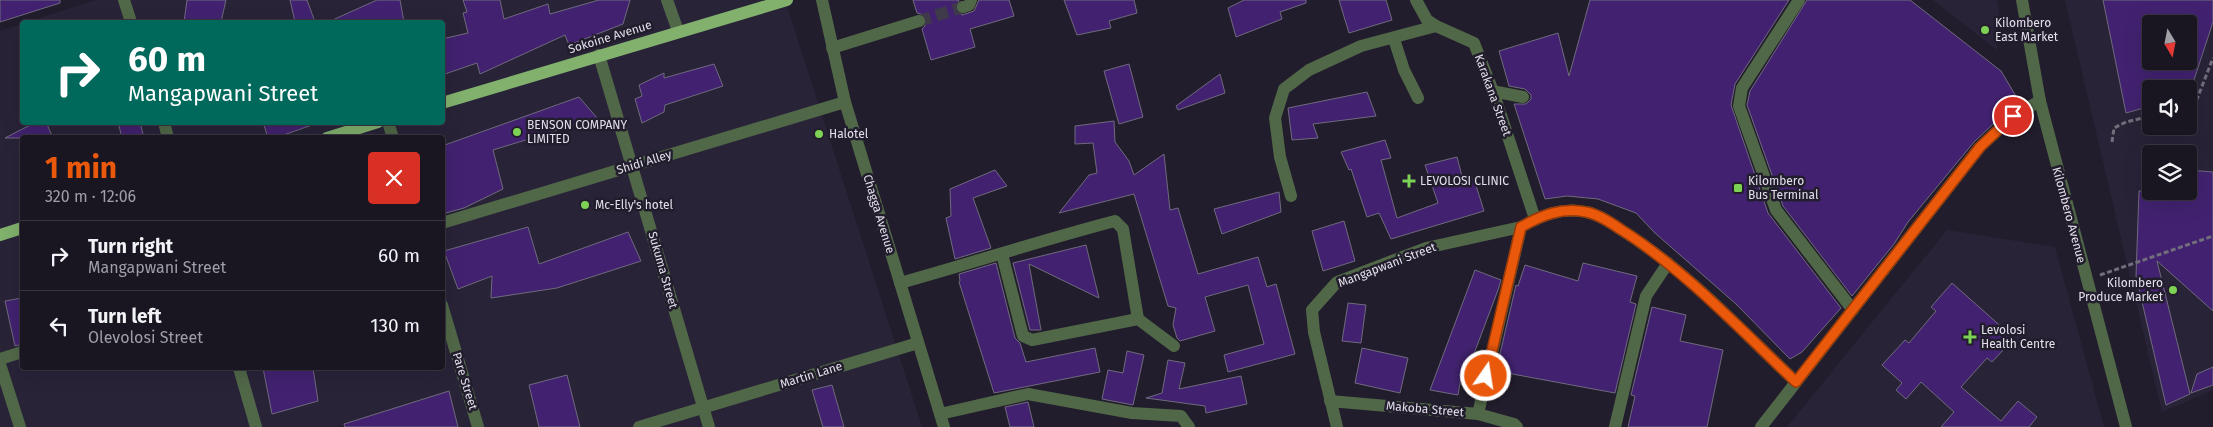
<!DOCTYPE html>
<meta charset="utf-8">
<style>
:root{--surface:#1a1621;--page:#27232e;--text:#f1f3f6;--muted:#9f9fa5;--line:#38353f;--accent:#ea580c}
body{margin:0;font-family:"Fira Sans",sans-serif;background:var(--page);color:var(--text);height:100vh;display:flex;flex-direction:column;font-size:19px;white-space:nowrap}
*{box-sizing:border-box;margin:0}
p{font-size:16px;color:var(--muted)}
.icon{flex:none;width:28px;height:28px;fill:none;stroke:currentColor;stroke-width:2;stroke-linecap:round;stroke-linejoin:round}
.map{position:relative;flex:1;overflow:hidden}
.panel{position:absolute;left:20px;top:135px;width:425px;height:235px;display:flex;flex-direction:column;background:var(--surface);border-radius:5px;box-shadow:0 5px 20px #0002,0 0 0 1px var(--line)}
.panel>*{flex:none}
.hud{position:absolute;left:20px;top:20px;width:425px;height:105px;border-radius:5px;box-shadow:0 5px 20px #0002,0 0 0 1px var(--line);background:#00695c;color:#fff;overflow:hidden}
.needle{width:32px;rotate:170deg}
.buttons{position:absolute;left:2142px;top:15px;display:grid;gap:10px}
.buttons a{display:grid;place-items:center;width:55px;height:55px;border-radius:5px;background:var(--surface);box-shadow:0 5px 20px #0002,0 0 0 1px var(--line);font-size:25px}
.pin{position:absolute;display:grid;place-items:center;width:42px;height:42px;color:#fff;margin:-21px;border:2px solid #fff;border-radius:50%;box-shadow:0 1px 5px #0007}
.me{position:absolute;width:55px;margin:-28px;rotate:13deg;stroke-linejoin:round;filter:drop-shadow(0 0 4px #0008)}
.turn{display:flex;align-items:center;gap:18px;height:105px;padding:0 25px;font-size:22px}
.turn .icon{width:65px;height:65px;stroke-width:2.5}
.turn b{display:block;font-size:35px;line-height:42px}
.round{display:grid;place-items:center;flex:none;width:52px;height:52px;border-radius:5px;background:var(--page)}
.head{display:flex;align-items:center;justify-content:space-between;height:85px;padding:0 25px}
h1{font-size:30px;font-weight:700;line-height:38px;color:var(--accent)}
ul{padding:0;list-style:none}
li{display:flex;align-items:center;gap:15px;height:70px;padding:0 25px;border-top:1px solid var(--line)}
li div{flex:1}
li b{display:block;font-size:19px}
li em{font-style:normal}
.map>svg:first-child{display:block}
</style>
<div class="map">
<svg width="2213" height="427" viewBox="0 0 2213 427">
<rect width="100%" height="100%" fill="#221d2c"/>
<!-- built -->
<g fill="#292338" fill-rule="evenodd">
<path d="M96,0h689l137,427h-922v-396l22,-7v98h420v-100h-416zM22,138h420v230h-420z"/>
<polygon points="1933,0 1997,0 1999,10 1997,50"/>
<path d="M2065,0h148v390l-51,22zM2151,24h38v37h-38zM2151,89h38v37h-38zM2151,154h38v37h-38z"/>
<polygon points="1947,230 2055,247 2104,427 1787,427"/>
</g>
<!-- building -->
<g fill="#422270" stroke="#6f6a7d" fill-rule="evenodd">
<polygon points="0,0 60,0 60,3 0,22"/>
<polygon points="187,0 226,0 221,22 184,22"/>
<polygon points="290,0 307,0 315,22 295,22"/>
<polygon points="377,0 400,0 404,22 328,22"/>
<polygon points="463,0 500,0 504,19 548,4 550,14 599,0 630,0 623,24 569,45 565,35 480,74 477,63 442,75 442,39 468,33 463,13 467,12"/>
<polygon points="913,0 959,0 955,9 962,15 974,11 979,0 1009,0 1014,16 970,29 975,47 931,60 922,29 925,26 927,19 924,15 917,13"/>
<polygon points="1064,0 1134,0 1137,13 1109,21 1111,28 1077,35"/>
<polygon points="1244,0 1306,0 1306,3 1280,12 1282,19 1236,37 1228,8"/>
<polygon points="1339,0 1386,0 1392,20 1349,33"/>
<polygon points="1590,0 1789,0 1735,84 1731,105 1768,213 1841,308 1802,352 1790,359 1736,304 1655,233 1636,213 1598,199 1567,196 1545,199 1514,104 1526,104 1531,99 1531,95 1525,89 1509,86 1499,51 1558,33 1569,76"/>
<polygon points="1807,0 1910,0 2001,71 2020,103 2008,110 1974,142 1908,222 1894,244 1852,296 1783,206 1747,105 1750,91"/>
<path d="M2103,0h110v22l-22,67h-40v17l-25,7zM2151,24h38v37h-38z"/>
<polygon points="714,64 723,86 665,105 664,112 642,123 635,99 642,96 639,85 664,73 664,78"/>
<polygon points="1129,64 1143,117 1119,124 1104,71"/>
<polygon points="1220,74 1225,93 1178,110 1176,106"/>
<polygon points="1367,92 1376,116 1313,124 1318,138 1292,140 1288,108"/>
<polygon points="579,97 597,118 493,150 503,189 464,208 442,214 442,146"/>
<polygon points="1114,121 1115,142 1129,161 1134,175 1164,154 1170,210 1178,208 1198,274 1258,257 1267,287 1276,284 1295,354 1228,372 1224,355 1264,344 1248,285 1205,297 1215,331 1180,341 1177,338 1173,325 1176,308 1168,306 1134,194 1059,213 1089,175 1097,173 1093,143 1075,144 1075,126"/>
<polygon points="36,122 46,122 53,138 5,138"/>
<polygon points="118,122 140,122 144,138 122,138"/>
<polygon points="263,122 311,122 312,125 275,138 268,138"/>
<polygon points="1385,140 1391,158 1381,160 1397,218 1438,203 1425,165 1457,157 1463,180 1474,179 1484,211 1391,239 1379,213 1367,217 1351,169 1349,170 1341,152"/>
<polygon points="995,170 1007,186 973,198 991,248 955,259 946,218 951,216 950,189"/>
<polygon points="2189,170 2213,172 2213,311 2157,261 2190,394 2166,405 2136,276 2139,191 2189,191"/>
<polygon points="1279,192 1281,212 1222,234 1214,209"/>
<polygon points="1344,221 1355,261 1323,271 1312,231"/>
<polygon points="528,227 539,264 628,232 641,261 557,288 491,298 492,276 458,289 444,251"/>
<polygon points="1086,245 1099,298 1029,264 1041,330 1030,330 1013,263"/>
<polygon points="996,263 1015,338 1020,343 1026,362 1095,348 1100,372 994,393 959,282 960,281 959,274"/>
<polygon points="1583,263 1637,276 1630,302 1636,304 1615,393 1496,371 1516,285 1518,286 1525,265 1578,281"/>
<polygon points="1475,270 1501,280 1498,290 1469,367 1463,365 1458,395 1430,390"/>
<polygon points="1952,283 2014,338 1992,362 1987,358 1961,387 2001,421 2018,401 2037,417 2029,427 1941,427 1954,412 1921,382 1906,399 1896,390 1902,383 1882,365 1905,340 1909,343 1936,311 1931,307"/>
<polygon points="22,298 22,344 15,346 5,301"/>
<polygon points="1348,303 1366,305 1361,343 1342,341"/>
<polygon points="1652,307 1686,315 1680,341 1723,350 1707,427 1628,427 1635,396 1631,395"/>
<polygon points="1362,348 1408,358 1400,393 1355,383"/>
<polygon points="1127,351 1144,355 1133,405 1102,399 1108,370 1123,373"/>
<polygon points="1168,360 1185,363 1179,389 1241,376 1247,404 1206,413 1205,406 1146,398 1162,393"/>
<polygon points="2213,367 2213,385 2191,393 2197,374"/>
<polygon points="263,368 313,368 318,401 272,414"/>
<polygon points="567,375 580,427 539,427 529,385"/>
<polygon points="832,385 844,427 823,427 812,390"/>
<polygon points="449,391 458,427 345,427 344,424"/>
<polygon points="1028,402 1034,427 1010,427 1005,407"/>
</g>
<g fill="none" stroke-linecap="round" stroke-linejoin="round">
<!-- minor-tunnel -->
<polyline stroke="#3f3a49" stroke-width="12" stroke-dasharray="12 6" stroke-linecap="butt" points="919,21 963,7"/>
<!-- path -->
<g stroke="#726e7b" stroke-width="3" stroke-dasharray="5 2.5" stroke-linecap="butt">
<polyline points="2189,103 2197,99 2213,58"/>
<polyline points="2112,142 2114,128 2126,122 2151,116"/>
<polyline points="2100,275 2213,236"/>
</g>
<!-- minor -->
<g stroke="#516848" stroke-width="12">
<polyline points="124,0 131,22"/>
<polyline points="667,0 678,31"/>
<polyline points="822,0 845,102 944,427"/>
<polyline points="1416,0 1427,20 1436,26 1474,43 1494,94 1535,219"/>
<polyline points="1799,0 1742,88 1739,106 1776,210 1853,310"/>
<polyline points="2022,0 2040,101 2126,427"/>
<polyline points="963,7 969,5 971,0"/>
<polyline points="1394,39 1404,70 1418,98"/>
<polyline points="832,48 919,21"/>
<polyline points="599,55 709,427"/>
<polyline points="1492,91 1523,97"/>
<polyline points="164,122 168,138"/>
<polyline points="388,122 393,138"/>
<polyline points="1291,196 1280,157 1275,118 1284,89 1309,70 1361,46 1436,26"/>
<polyline points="442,223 845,102"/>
<polyline points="1002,254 1023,336 1032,340 1138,319 1174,346"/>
<path d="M900,283c72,-20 142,-43 215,-62l8,8 15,90"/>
<polyline points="442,305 478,427"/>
<polyline points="0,359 22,352"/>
<polyline points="0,364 20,427"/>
<polyline points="239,368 256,427"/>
<polyline points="1330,401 1478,414 1514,424 1517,427"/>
<polyline points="940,414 1028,394 1132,413 1181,416 1189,427"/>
<polyline points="1478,414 1521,227"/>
<polyline points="639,427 918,343"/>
<path d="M1337,427l-23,-95 -2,-22 25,-28 89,-34 95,-21c21,-12 41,-20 65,-15 12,2 24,10 34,17 66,41 120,100 176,153"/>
<polyline points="1615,427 1646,296 1668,263"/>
<polyline points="1761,427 1980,147 2013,116 2040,101"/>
</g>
<!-- major -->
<g stroke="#81b16d" stroke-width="12">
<polyline points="442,103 787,0"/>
<polyline points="327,138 378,122"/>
<polyline points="0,235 22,228"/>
</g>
</g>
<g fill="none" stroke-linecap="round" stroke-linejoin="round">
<!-- route casing -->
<g stroke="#983908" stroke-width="12">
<path id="route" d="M1486,376l35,-149c21,-12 41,-20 65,-15 12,2 24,10 34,17 63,39 122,102 176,153l184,-235 33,-31"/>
</g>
<!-- route -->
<use href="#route" stroke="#ea580c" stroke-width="9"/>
</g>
<!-- markers -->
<g fill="#7dd154" stroke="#221d2c" stroke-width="2">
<circle cx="1985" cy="30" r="5"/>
<circle cx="517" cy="132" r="5"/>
<circle cx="819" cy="134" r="5"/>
<path d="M1406.5 173.5h5v5h5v5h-5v5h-5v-5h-5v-5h5z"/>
<rect x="1733" y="183" width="10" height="10" rx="2.5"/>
<circle cx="585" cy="205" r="5"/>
<circle cx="2173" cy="290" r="5"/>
<path d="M1967.5 329.5h5v5h5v5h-5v5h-5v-5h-5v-5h5z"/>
</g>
<g text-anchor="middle" stroke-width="5" stroke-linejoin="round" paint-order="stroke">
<!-- poi labels -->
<g font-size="12" fill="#e3e0eb" stroke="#221d2c" text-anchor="start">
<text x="1995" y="27">Kilombero<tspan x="1995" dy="14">East Market</tspan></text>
<text x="527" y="129">BENSON COMPANY<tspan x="527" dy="14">LIMITED</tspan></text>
<text x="829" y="138">Halotel</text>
<text x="1420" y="185">LEVOLOSI CLINIC</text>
<text x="1748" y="185">Kilombero<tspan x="1748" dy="14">Bus Terminal</tspan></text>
<text x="595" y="209">Mc-Elly's hotel</text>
<text x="2163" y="287" text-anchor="end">Kilombero<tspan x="2163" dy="14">Produce Market</tspan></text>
<text x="1981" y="334">Levolosi<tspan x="1981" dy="14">Health Centre</tspan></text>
</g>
<!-- street labels -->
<g font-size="12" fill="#e3e0eb" stroke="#221d2c">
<text transform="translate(610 37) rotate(-17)" y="4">Sokoine Avenue</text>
<text transform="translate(1493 95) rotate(70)" y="4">Karakana Street</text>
<text transform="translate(644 162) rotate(-17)" y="4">Shidi Alley</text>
<text transform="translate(879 214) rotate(73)" y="4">Chagga Avenue</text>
<text transform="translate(2069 215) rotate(75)" y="4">Kilombero Avenue</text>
<text transform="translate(1387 265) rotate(-21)" y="4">Mangapwani Street</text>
<text transform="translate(663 270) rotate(74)" y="4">Sukuma Street</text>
<text transform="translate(811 375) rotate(-17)" y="4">Martin Lane</text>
<text transform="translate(465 381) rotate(73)" y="4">Pare Street</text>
<text transform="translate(1425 409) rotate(5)" y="4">Makoba Street</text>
</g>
</g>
</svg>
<div class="buttons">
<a><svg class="needle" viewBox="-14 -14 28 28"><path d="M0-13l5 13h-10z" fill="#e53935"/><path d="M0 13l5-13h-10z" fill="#9f9fa5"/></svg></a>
<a><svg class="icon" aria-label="sound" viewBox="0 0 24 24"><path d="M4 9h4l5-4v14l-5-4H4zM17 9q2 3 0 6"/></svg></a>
<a><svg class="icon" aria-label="layers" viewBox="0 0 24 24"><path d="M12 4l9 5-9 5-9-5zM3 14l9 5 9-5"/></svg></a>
</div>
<div class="pin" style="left:2013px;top:116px;background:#d93025"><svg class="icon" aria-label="arrive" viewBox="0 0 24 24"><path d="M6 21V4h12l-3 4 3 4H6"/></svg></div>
<svg class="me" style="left:1486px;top:376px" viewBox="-20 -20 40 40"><circle r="17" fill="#ea580c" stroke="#fff" stroke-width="3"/><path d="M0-11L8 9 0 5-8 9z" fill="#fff"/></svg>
<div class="hud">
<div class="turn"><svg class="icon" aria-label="right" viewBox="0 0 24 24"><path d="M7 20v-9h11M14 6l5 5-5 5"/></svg><div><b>60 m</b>Mangapwani Street</div></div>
</div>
<section class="panel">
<div class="head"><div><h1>1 min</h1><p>320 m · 12:06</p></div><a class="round" style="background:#d93025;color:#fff"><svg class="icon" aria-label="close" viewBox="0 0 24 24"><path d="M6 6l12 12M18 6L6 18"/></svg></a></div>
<ul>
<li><svg class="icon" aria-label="right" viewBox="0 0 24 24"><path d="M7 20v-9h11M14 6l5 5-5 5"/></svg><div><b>Turn right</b><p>Mangapwani Street</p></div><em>60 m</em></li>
<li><svg class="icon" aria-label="left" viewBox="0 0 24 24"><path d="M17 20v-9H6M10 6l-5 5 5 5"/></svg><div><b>Turn left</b><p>Olevolosi Street</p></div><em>130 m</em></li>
</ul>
</section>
</div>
